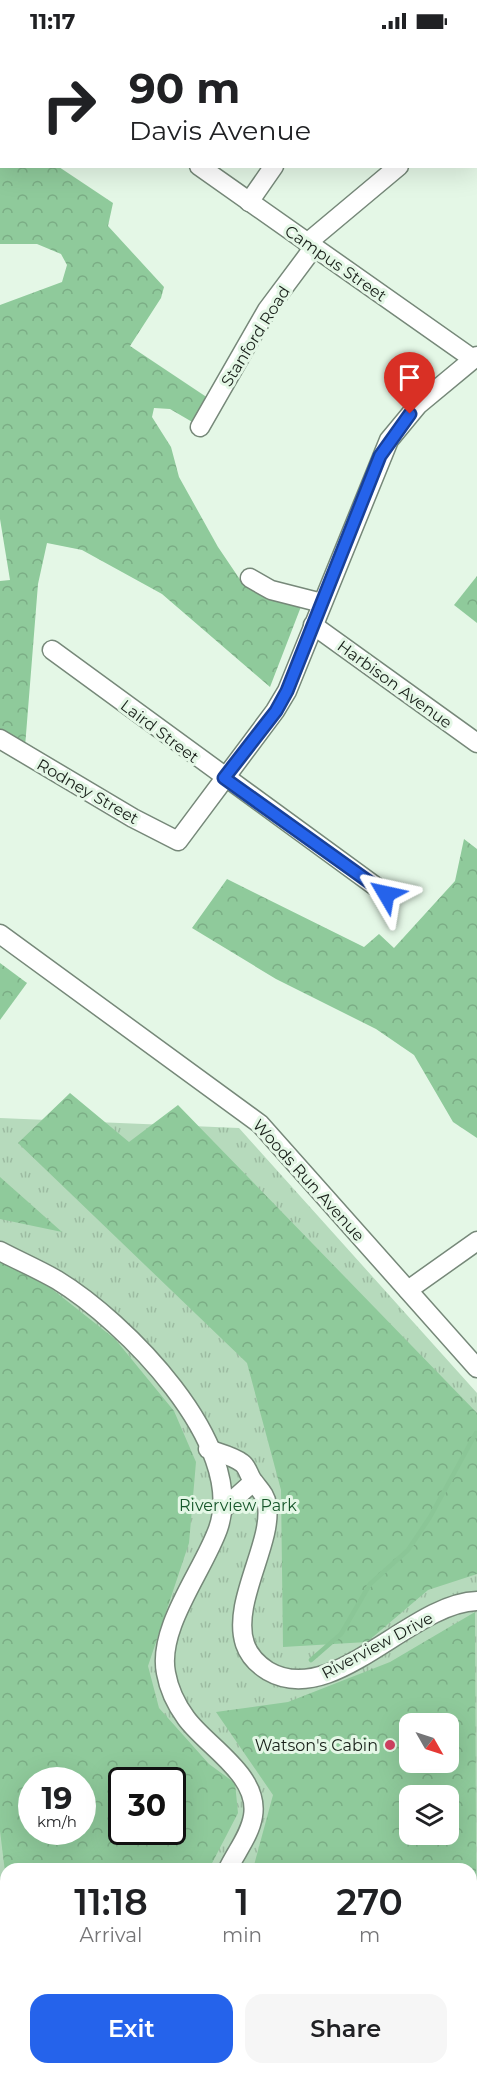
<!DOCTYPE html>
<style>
:root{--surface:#fff;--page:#f6f6f6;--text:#202124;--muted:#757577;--accent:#2563eb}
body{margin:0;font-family:Montserrat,sans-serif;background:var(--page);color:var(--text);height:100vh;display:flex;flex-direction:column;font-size:22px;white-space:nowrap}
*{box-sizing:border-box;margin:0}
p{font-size:20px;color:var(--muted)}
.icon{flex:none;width:33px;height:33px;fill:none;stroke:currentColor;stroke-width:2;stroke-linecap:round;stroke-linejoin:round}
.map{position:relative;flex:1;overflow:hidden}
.details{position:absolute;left:0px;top:1821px;width:477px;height:212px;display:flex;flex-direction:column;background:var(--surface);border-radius:18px 18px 0 0;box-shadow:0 6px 24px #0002}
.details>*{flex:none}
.guide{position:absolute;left:0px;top:0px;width:477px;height:126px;box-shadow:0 6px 24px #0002;background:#fff;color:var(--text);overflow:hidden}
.needle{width:39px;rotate:129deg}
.tools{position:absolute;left:399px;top:1671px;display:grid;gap:12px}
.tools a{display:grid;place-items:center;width:60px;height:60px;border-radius:12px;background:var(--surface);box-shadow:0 6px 24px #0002;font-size:30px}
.speed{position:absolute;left:18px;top:1725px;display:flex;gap:12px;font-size:30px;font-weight:700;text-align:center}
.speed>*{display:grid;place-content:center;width:78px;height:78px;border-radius:50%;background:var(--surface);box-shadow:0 6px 24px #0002;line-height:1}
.speed small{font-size:15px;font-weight:400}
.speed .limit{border:3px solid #111;border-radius:9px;background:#fff;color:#111}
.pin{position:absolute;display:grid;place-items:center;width:51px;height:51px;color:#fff;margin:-62px -26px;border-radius:50% 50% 50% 0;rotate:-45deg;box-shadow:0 0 6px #0007}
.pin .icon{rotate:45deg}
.me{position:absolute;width:66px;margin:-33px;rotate:306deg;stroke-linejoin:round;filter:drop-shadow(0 0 4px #0008)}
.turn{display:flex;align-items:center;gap:21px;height:126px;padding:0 30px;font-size:27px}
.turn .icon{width:78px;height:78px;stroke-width:2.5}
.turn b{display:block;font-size:42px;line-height:51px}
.eta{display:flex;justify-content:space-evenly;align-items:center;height:102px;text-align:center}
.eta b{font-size:36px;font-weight:600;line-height:42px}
.action{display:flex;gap:12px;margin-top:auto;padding:12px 30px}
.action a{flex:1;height:69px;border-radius:18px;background:var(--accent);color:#fff;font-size:24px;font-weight:600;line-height:69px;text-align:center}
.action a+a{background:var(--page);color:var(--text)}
.status{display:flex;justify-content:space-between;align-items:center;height:42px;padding:0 30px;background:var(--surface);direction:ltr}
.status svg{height:16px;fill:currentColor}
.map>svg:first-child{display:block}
</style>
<div class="status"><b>11:17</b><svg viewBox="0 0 49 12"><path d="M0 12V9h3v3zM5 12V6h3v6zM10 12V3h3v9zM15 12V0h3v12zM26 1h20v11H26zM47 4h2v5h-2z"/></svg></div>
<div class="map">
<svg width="477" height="2032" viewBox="0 0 477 2032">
<defs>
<pattern id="grass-tufts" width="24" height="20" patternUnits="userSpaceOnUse" patternTransform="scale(1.5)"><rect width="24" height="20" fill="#b6dabc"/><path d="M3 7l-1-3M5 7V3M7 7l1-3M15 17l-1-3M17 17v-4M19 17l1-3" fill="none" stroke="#9cbba1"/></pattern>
<pattern id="forest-crowns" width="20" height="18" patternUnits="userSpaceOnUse" patternTransform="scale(1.5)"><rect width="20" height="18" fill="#8fca9b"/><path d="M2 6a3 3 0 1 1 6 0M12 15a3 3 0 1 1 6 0" fill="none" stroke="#7bad85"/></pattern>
</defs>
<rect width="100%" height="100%" fill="#e4f7e6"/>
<!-- grass -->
<path fill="url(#grass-tufts)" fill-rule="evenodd" d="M0,1076l239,10 238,265v681h-477zM410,1682h38v38h-38zM32,1738h50v52h-50zM122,1738h50v52h-50zM410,1754h38v38h-38zM6,1827h465v199h-465z"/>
<!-- forest -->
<g fill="url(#forest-crowns)" fill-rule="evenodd">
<polygon points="0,90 2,124 59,125 113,161 108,184 164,245 161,256 130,304 208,356 194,381 170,367 154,366 152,375 171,405 179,435 218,505 241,539 276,556 302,562 270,645 162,552 82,508 47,501 38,542 25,705 0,687 0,539 10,538 0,477 0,263 62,240 67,223 61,212 37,202 0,202"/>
<polygon points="477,534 477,581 454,563"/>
<polygon points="464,797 477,807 477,1096 453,1080 414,1013 376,987 276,937 192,886 227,837 364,905 379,892 394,906 455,839"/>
<polygon points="0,921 27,941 0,978"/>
<polygon points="70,1051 129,1100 178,1063 477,1371 477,1532 428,1548 367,1600 283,1605 281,1448 247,1321 18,1101"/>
<polygon points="0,1135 62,1190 0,1177"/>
<path d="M0,1217l38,19 77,61 59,72 22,51 -7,81 -41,123 11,42 50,56 26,19 3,30 -29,56h-203v11l-6,-49zM32,1738h50v52h-50zM122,1738h50v52h-50z"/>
<path d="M475,1570l2,462h-277l6,-6h265v-199h-218l20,-74 -57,-83 72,-10 102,-40zM410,1682h38v38h-38zM410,1754h38v38h-38z"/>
<polygon points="6,1902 6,2026 169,2027 164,2032 0,2032 0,1931"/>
</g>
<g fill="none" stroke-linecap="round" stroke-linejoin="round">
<!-- stream -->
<g stroke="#8bc697" stroke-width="4.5">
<polyline points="311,1618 341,1592 370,1542 408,1508 430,1475 476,1391"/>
<polyline points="471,1886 477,1886"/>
</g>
<!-- minor casing -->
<g stroke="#768879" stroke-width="21">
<g id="minor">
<polyline points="24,0 27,2"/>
<polyline points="286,0 288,2"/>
<polyline points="127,2 128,0"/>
<polyline points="336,2 336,0"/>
<polyline points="476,61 477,59"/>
<polyline points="199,124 473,317"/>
<polyline points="249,160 274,124"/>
<polyline points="307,201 399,124"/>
<polyline points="200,385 267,268 314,205"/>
<polyline points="250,536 271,548 322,561"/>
<polyline points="313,583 477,701"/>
<polyline points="52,608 386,852"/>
<polyline points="0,697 133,776 178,799 275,669 287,649 389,398 418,363 477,314"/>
<polyline points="0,892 260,1082 477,1326"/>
<path d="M0,1209c19,10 38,18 57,29 66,40 191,164 161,249 -15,42 -61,99 -52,144 3,17 9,30 20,45 20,28 74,57 67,98 -3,19 -17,36 -25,53"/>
<polyline points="408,1248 477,1199"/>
<path d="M208,1407c11,4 25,7 34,14 6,4 7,14 12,19 5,7 12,13 13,23 6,38 -36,98 -22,139 4,12 12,20 23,27 65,38 142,-68 209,-70"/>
<polyline points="224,1466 253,1440"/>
<polyline points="184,2032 188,2026"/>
</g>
</g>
<!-- minor -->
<use href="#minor" stroke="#fff" stroke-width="18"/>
</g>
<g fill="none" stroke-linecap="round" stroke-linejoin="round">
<!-- route casing -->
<g stroke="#184099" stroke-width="15">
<polyline id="route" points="386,852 224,736 276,669 287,649 380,414 410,372"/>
</g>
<!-- route -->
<use href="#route" stroke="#2563eb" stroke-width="10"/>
</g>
<!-- markers -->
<circle fill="#d14162" stroke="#e4f7e6" stroke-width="2" cx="390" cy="1703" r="6"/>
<g text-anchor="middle" stroke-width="6" stroke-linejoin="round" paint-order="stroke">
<!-- street labels -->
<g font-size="16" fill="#181f19" stroke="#e4f7e6">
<text transform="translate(336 221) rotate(35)" y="6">Campus Street</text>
<text transform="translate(255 294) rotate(-58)" y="6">Stanford Road</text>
<text transform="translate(395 642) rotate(36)" y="6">Harbison Avenue</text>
<text transform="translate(160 689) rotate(37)" y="6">Laird Street</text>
<text transform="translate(88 749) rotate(30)" y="6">Rodney Street</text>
<text transform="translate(309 1138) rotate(48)" y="6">Woods Run Avenue</text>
<text transform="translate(377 1603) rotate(-28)" y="6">Riverview Drive</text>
</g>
<!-- park labels -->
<g font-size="16" fill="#17572b" stroke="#e4f7e6">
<text x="238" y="1469">Riverview Park</text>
</g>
<!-- poi labels -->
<g font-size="16" fill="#181f19" stroke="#e4f7e6" text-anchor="end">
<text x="378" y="1709">Watson's Cabin</text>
</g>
</g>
</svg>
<div class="tools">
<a><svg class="needle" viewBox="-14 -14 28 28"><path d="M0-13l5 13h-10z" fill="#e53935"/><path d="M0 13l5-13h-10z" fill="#757577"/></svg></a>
<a><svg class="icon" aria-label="layers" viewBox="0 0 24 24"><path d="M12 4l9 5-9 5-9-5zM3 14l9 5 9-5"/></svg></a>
</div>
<div class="speed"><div>19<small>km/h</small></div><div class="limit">30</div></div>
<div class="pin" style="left:410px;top:372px;background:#d93025"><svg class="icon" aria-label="arrive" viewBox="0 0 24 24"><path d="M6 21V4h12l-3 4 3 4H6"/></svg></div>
<svg class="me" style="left:386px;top:852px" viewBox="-20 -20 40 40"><path d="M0-17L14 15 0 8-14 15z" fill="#2563eb" stroke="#fff" stroke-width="4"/></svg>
<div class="guide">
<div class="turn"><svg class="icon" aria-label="right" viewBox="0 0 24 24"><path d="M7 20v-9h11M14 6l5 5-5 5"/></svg><div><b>90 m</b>Davis Avenue</div></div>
</div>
<section class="details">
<div class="eta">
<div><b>11:18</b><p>Arrival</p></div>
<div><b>1</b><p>min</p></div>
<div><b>270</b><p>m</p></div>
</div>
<div class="action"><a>Exit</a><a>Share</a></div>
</section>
</div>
